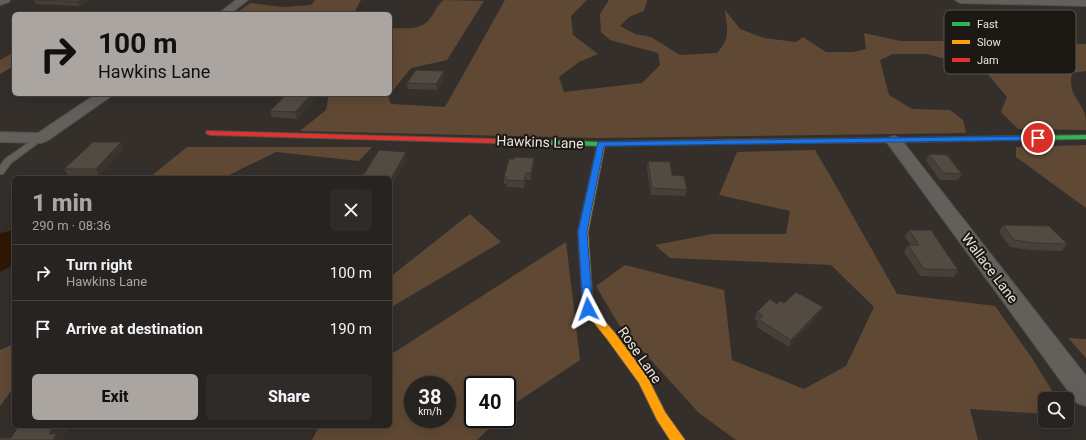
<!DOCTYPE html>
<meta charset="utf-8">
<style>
:root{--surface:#272320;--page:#2f2b29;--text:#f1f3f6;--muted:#a4a4a5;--line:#43403e;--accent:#aaa5a0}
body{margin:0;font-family:Roboto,sans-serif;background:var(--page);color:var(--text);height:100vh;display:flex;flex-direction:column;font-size:15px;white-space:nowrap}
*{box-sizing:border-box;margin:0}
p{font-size:13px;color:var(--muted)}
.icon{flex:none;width:22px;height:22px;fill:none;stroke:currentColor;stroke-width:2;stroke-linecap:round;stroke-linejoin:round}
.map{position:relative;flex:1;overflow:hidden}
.drawer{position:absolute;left:12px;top:176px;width:380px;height:252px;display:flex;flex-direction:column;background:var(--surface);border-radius:6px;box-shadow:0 4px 16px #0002,0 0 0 1px var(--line)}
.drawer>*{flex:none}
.banner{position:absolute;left:12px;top:12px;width:380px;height:84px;border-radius:6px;box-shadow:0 4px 16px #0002,0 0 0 1px var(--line);background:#aaa5a0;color:#111;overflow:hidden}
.controls{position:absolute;left:1038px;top:392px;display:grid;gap:8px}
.controls a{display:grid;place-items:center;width:36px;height:36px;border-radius:6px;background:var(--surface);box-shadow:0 4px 16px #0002,0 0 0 1px var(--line);font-size:20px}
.speed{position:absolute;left:404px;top:376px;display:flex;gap:8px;font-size:20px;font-weight:700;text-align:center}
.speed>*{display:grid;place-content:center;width:52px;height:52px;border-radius:50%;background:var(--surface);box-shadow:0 4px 16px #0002,0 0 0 1px var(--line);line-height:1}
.speed small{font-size:10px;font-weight:400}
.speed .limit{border:2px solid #111;border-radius:6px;background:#fff;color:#111}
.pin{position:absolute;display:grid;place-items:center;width:34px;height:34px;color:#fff;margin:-17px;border:2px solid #fff;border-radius:50%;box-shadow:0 1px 4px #0007}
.me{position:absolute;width:44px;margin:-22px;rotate:356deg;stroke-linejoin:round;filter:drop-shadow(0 0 3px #0008)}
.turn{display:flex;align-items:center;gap:14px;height:84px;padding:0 20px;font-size:18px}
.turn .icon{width:52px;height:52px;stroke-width:2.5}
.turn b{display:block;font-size:28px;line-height:34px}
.round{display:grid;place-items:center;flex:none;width:42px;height:42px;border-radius:6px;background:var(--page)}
.summary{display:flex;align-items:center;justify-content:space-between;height:68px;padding:0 20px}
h1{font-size:24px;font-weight:800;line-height:30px;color:var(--accent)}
.action{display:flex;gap:8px;margin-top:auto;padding:8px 20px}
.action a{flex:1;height:46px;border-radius:6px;background:var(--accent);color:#111;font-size:16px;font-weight:800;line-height:46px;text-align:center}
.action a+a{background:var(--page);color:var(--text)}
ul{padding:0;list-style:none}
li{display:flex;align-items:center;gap:12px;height:56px;padding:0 20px;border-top:1px solid var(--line)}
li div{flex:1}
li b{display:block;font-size:15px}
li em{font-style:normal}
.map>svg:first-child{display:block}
</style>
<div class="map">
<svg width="1086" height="440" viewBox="0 0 1086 440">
<rect width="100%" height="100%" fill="#342f2b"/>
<!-- green -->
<g fill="#604934" fill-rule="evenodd">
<polygon points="315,0 361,0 355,11 331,11 330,14 234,14 251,3 283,7 311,5"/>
<path d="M444,0l40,1 -37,59 -36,8 -21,26v-36l4,-4 -4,-5v-21c13,0 29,3 39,-8 6,-7 7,-15 15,-20z"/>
<path d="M505,0h82l-16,16 2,19 25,19 -19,8 -20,15 5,15 78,-9 18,-18 -2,-12 -48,-13 -9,-8 -1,-18 9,-14h38l-3,11 -15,6 -9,9 15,8 16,3 29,18 37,-2c14,-15 10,-24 8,-43l15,19 24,9 32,4 7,-5 23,15h27l13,-3 -2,-16 36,8h62l40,3h84v27l-14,2c-4,21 6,24 13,41 1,4 1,11 1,16l-68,-1 -17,-17 6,-15 -20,-24 -16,-9 -26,-5 -18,-5h-34l-13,6 9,35 23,14 38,1 13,10 3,13 -366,5 -300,-7 26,-21 3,-16h61l-2,3 3,7 54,3z"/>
<polygon points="14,52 14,66 0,74 0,60"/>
<polygon points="1086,145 1086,208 1016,157 1016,147"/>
<polygon points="187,147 372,147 359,161 276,152 223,178 149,178"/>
<polygon points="815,150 832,179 897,294 995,306 1032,358 1057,399 1045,399 1045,414 970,409 978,440 736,440 699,413 619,325 596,286 625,265 724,290 732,360 804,389 846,366 874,307 831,265 670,258 655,245 712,234 786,234 790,211 719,195 737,152"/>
<polygon points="470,214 501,242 390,308 390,277"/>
<path d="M566,242l14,118 -63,42 -10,9v-26h-34v34h26l-22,21h-165l7,-14h71v-71zM413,385h34v34h-34z"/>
<polygon points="1068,338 1086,339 1086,358"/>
<polygon points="14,344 14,387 0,406 0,350"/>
</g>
<!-- water -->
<polygon fill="#2e1704" points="14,230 14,265 0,272 0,233"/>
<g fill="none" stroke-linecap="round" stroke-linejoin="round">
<!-- lane casing -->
<g stroke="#514d49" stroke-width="2">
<polygon id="lane" points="38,136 44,136 45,138 11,163 3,174 0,174 0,166 5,159"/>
</g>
<!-- street casing -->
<g stroke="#514d49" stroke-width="2">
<g id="street">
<polygon points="0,0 10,0 9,2 0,5"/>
<polygon points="236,0 248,0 230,14 218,14"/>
<polygon points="955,0 1086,0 1086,6 960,3"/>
<polygon points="96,94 112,94 110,97 47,141 41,143 0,142 0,132 38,133"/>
<polygon points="894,136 900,138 1086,376 1086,406 1077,403 888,144 886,141 888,138"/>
</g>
</g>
<!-- fast casing -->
<g stroke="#514d49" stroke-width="2">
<g id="fast">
<polygon points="1086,135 1086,139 904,142 900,140 904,138"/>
<polygon points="491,139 601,142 718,140 722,142 718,144 601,146 494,143 490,141"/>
</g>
</g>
<!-- slow casing -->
<g stroke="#514d49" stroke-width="2">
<g id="slow">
<polygon points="904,138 908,140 907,142 718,144 714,142 718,140"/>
<polygon points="598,142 601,142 605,144 588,232 593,308 615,333 647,376 665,412 685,440 670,440 657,420 639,383 607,339 583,309 578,232"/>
</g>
</g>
<!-- jam casing -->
<g stroke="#514d49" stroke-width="2">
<polygon id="jam" points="207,131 494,139 498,141 494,143 210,135 206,133"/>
</g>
<!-- lane -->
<use href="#lane" fill="#635f5b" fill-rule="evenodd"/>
<!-- street -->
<use href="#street" fill="#635f5b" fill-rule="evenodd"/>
<!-- fast -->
<use href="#fast" fill="#30b455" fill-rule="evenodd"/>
<!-- slow -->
<use href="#slow" fill="#ff9f0a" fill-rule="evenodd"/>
<!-- jam -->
<use href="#jam" fill="#e5322d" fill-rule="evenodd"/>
</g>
<!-- wall -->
<g fill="#474039">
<polygon points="34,0 90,0 79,6 36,4"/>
<polygon points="445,77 437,90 408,89 407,83"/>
<polygon points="319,94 297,119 272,117 270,111"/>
<polygon points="121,142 124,148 99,176 68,176 64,169"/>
<polygon points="929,154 962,174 958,180 940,180 926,161"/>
<polygon points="648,161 672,175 687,190 685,196 651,195 647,168"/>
<polygon points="534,164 531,180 526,180 524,188 507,187 507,184 504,184 504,177"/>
<polygon points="1003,225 1067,244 1062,251 1030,250 1010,247 999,232"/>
<polygon points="909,230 958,270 954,277 920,276 904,252 908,245 911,245 905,237"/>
<polygon points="784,303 819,314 789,347 757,327 758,322 754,319 757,312 777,304"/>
</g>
<!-- shaded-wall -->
<g fill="#3a342e">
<polygon points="81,0 90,0 79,6 77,2"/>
<polygon points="444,71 445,77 437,90 436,84"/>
<polygon points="312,94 319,94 297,119 295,112"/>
<polygon points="121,142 124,148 99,176 96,169"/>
<polygon points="406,152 407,159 390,190 390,181"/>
<polygon points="534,158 534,164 531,180 531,173"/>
<polygon points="526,173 526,180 524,188 524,181"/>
<polygon points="823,307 819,314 789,347 791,340"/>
<polygon points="54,426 70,426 62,439 63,440 53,440 49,434"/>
</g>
<!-- building -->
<g fill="#534a42" stroke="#3a342e">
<polygon points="34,0 81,0 77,2"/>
<polygon points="416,70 444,71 436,84 407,83"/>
<polygon points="287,94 312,94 295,112 270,111"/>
<polygon points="93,142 121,142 96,169 64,169"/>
<polygon points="379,150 406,152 390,181 390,178 358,178 361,174 364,174"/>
<polygon points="929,154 947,155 962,174 943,173"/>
<polygon points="515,157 534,158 531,173 526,173 524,181 506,180 507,177 504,177 509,159 514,159"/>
<polygon points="648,161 670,162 672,175 684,176 687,190 652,188"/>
<polygon points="1003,225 1049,226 1067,244 1035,243 1014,240"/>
<polygon points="909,230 931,230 958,270 924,269 908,245 919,245"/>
<polygon points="796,292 823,307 791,340 759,320 763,316 757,312 770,299 777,304 780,301 784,303"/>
<polygon points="19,426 54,426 49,434 57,433 53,440 0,440 0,438 11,438"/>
</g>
<!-- route -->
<polygon fill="#1a73e8" stroke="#114b97" points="1038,136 1041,137 1041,140 604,146 587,232 593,309 592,312 584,312 583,309 578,232 598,142"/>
<g text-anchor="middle" stroke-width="4" stroke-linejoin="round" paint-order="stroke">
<!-- street labels -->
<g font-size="14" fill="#eae4df" stroke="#1c1814">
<text transform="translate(540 142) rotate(2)" y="5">Hawkins Lane</text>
<text transform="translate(990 268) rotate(53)" y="5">Wallace Lane</text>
<text transform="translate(640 355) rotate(55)" y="5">Rose Lane</text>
</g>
</g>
<!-- legend -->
<rect x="944" y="10" width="132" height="64" rx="6" fill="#1c1814" stroke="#5a5551" stroke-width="1"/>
<rect x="952" y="22" width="18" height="4" fill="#30b455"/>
<rect x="952" y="40" width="18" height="4" fill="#ff9f0a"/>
<rect x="952" y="58" width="18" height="4" fill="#e5322d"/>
<g font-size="11" fill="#eae4df">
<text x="977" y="28">Fast</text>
<text x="977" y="46">Slow</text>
<text x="977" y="64">Jam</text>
</g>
</svg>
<div class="controls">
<a><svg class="icon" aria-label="search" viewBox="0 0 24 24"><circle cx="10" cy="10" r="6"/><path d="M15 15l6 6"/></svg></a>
</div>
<div class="speed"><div>38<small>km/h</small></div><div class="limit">40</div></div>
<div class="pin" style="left:1038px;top:138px;background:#d93025"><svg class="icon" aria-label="arrive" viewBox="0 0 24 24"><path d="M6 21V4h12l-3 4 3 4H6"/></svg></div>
<svg class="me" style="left:588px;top:309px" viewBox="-20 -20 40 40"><path d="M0-17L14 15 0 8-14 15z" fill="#1a73e8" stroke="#fff" stroke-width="4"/></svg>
<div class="banner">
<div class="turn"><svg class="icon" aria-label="right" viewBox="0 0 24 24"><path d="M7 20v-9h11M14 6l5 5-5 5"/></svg><div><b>100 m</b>Hawkins Lane</div></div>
</div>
<section class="drawer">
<div class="summary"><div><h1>1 min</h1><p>290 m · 08:36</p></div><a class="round"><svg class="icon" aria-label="close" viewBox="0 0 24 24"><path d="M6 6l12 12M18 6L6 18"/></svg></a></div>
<ul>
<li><svg class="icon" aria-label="right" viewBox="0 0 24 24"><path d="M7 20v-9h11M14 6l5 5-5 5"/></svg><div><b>Turn right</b><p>Hawkins Lane</p></div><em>100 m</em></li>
<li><svg class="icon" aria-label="arrive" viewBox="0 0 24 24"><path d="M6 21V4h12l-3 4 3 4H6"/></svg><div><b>Arrive at destination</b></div><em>190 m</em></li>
</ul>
<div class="action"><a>Exit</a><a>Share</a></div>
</section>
</div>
